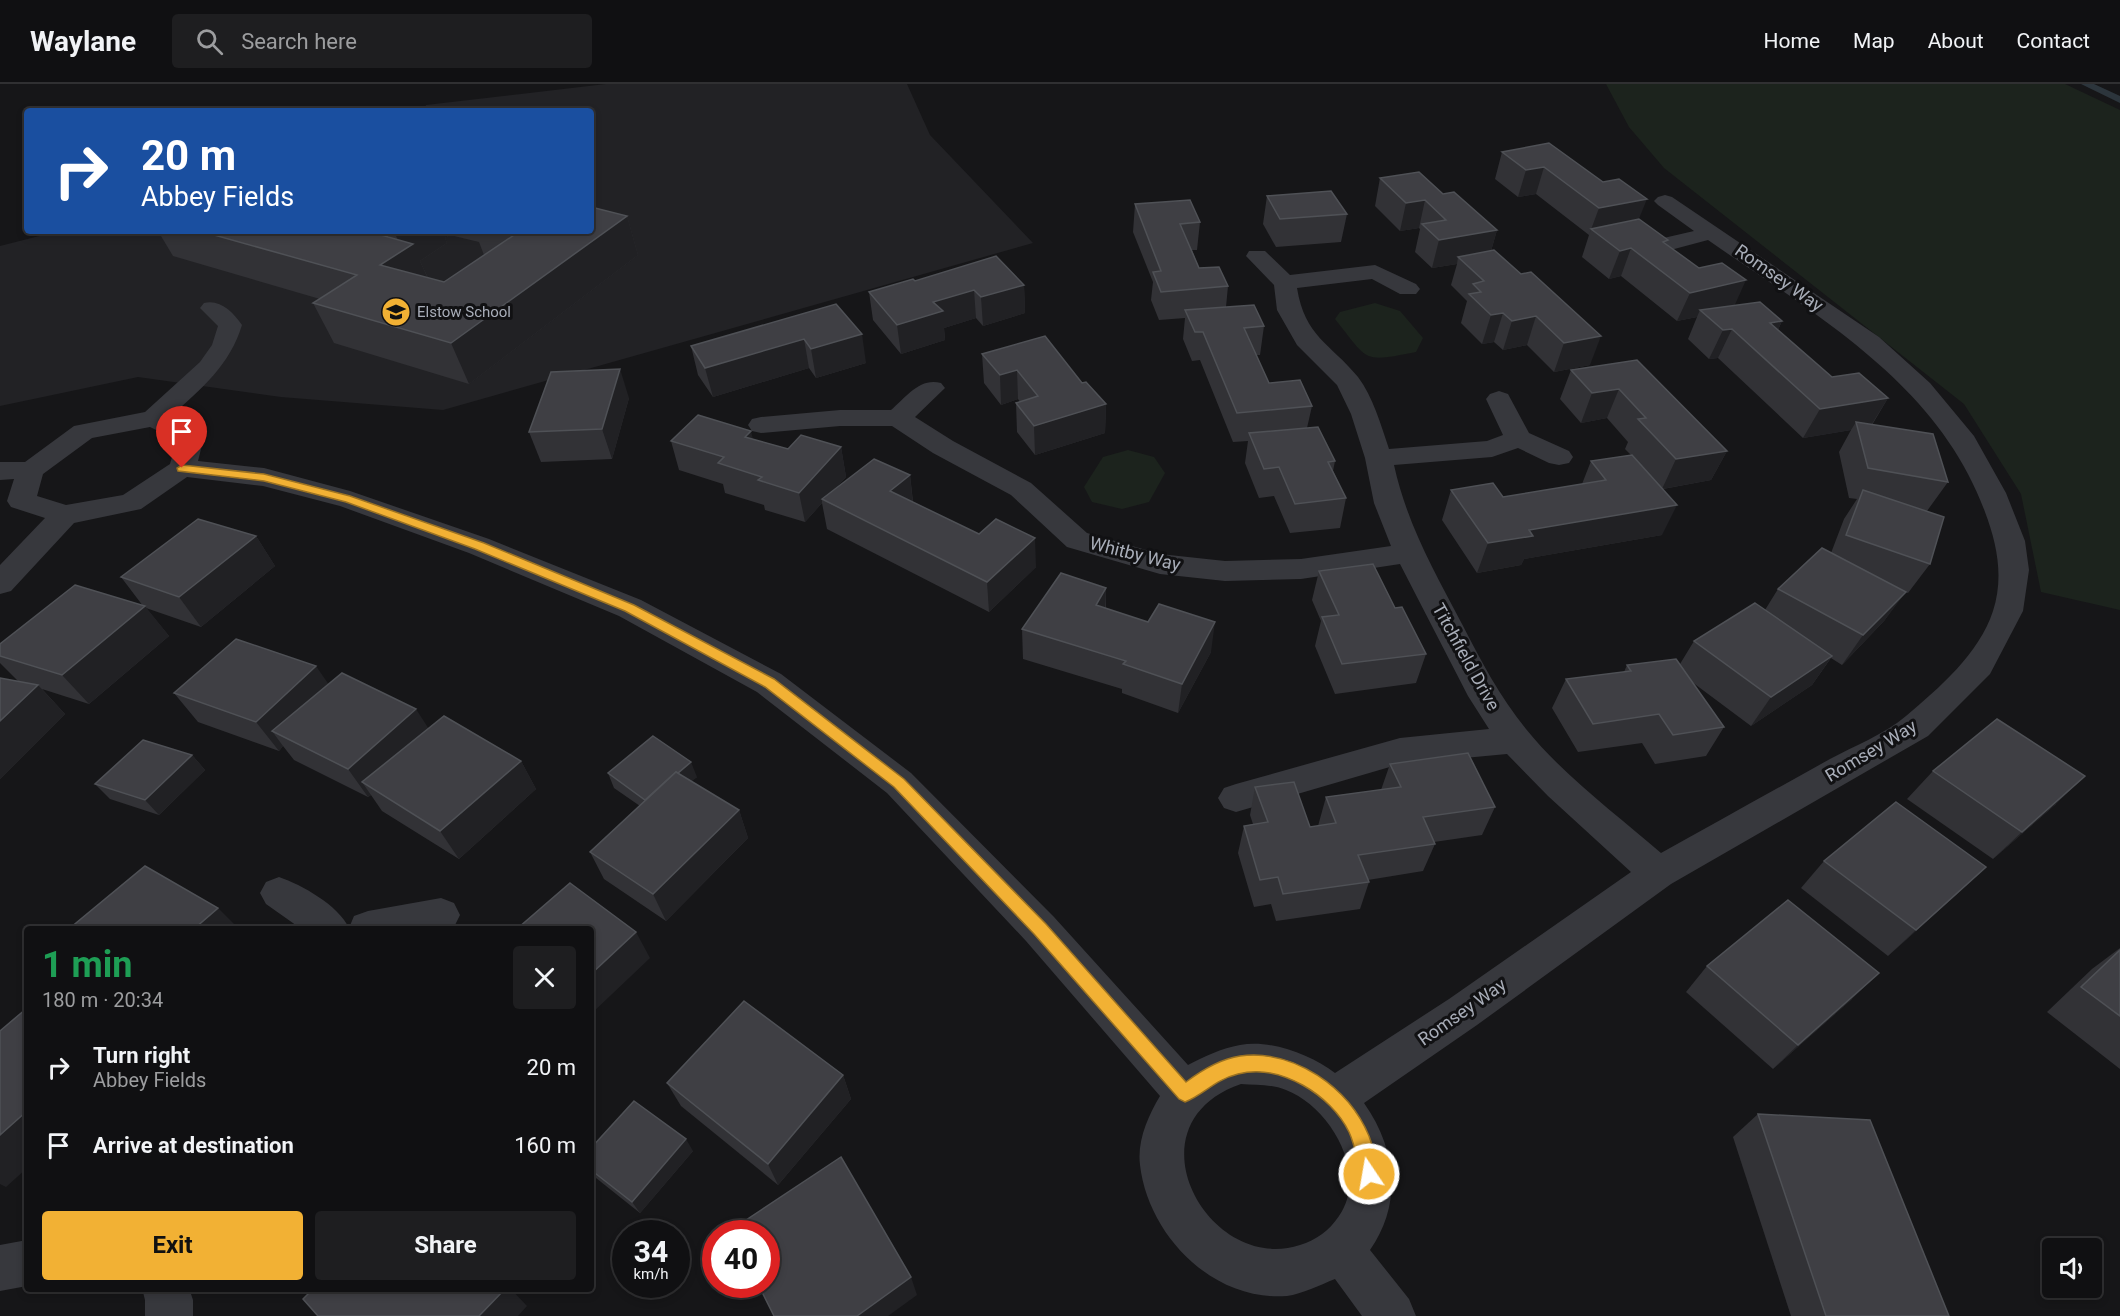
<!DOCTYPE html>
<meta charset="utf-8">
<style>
:root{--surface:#101012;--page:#1e1e20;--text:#f1f3f6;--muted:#9c9d9f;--line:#303032;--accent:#f2b134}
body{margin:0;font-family:Roboto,sans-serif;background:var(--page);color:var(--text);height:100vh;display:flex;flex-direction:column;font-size:22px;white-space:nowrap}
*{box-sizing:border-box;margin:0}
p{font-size:20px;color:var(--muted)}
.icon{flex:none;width:33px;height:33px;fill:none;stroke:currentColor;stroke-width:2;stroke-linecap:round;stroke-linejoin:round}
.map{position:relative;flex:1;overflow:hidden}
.panel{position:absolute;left:24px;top:842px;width:570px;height:366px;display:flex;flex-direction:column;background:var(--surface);border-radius:6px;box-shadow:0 3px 9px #0003,0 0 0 2px var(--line)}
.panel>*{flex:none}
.top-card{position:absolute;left:24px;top:24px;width:570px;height:126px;border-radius:6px;box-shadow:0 3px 9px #0003,0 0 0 2px var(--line);background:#1a4fa0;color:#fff;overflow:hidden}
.tools{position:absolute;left:2042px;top:1154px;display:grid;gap:12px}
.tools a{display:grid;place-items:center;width:60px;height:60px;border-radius:6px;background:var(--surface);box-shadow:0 3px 9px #0003,0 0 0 2px var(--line);font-size:30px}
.speed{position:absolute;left:612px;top:1136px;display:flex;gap:12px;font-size:30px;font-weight:700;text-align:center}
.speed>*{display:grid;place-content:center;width:78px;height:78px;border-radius:50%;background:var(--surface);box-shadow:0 3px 9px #0003,0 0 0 2px var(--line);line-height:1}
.speed small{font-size:15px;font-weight:400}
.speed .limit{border:9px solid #d22;background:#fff;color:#111}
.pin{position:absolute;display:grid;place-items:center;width:51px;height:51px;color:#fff;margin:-62px -26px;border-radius:50% 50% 50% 0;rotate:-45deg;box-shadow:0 0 6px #0007}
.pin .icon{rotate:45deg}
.me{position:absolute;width:66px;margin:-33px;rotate:348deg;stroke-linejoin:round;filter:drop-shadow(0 0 4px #0008)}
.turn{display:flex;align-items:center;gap:21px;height:126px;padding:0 18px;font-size:27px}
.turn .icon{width:78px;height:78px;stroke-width:2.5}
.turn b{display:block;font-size:42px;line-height:51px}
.round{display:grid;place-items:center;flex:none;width:63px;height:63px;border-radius:6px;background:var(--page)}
.head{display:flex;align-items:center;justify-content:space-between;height:102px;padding:0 18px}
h1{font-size:36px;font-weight:700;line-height:45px;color:#1e9e55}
.cta{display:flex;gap:12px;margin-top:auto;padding:12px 18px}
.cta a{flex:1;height:69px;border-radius:6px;background:var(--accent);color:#111;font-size:24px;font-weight:700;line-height:69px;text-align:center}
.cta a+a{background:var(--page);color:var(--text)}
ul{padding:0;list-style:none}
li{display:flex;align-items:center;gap:18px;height:78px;padding:0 18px}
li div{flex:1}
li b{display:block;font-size:22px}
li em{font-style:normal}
header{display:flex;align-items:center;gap:36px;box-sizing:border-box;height:84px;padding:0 30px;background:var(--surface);border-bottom:2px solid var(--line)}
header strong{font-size:28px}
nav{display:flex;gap:33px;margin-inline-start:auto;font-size:21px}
.search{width:420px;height:54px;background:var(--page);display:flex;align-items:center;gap:15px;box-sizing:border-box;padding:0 21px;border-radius:6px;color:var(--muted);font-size:22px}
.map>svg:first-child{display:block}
</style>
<header>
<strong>Waylane</strong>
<div class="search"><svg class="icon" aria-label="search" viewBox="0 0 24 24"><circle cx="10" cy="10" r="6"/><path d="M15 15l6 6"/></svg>Search here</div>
<nav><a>Home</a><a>Map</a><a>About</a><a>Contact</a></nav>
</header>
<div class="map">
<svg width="2120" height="1232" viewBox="0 0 2120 1232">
<rect width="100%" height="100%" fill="#161618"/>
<!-- built -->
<polygon fill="#222225" points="606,0 907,0 930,51 1033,159 443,326 281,313 138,293 0,322 0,162 59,147 591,147 591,27 424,27 426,21"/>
<!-- green -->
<g fill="#1c231d">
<polygon points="1606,0 2065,0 2120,26 2120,526 2041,508 2021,410 1964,320 1664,84 1629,43"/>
<path d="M1375,219l25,8 23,27 -7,14c-55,11 -47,9 -81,-33l5,-7z"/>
<polygon points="1128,366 1154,373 1165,389 1149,418 1122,425 1092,418 1084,403 1103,373"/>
</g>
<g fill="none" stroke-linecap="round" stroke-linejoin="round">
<!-- stream -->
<polygon fill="#2c353c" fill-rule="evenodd" points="2081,0 2094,0 2120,12 2120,19"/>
<!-- minor -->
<g fill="#37383d" fill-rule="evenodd">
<path d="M1665,111l7,2 207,140 51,46 44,53 32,57 19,48 4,29 -6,41 -33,63 -62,62 -257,148 -194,141 -113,78c32,45 39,100 6,147l39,49 7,17h-54l-27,-37c-15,6 -33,15 -48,17 -74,6 -139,-61 -147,-131 -3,-24 8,-49 20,-69l-134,-155 -139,-148 -130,-101 -138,-76 -150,-63 -129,-47 -77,-20 -76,-9 -46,32 -67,14 -63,68 -11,3v-29l45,-47 -34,-11 -4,-6 7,-22 -14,1v-18h25l49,-36 71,-14 55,-50 12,-17 6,-19 -18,-18 4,-5c16,-4 29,9 38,22 -12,40 -41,64 -71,91l29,15 4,6 -6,24 66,7 86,23 139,48 152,61 140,74 130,99 143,144 134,148c15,-8 34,-17 52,-20 31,-6 71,10 95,28l114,-74 182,-127 -83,-76 -41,-42 -107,10 -164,48 -12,-4 -6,-10 6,-10 12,-4 164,-46 89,-9 -21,-33 -68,-132 -99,15 -76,2 -65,-7 -93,-27 -56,-52 -78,-42 -41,-27h-52l-79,7 -9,-2 -4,-6 4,-6 9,-2 79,-7h51c15,-13 29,-33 50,-27l4,5 -30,29 38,24 78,42 56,50 73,21 65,7 76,-2 90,-13 -17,-43 -9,-45 -14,-44 -14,-29 -40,-40 -20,-35 -3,-25 -28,-29 3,-5h16l25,24 85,-10 41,19 4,5 -4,5h-16l-28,-15 -75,9c8,49 33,55 61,89 15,20 23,48 31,72l98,-8 16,-6 -17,-36 4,-5 9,-3 9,3 21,39 40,18 4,6 -4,6 -10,2 -10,-2 -31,-15 -26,9 -98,8c13,59 40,106 68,159 19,37 38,73 64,105 38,47 90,85 135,124 56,-31 113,-63 169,-94 24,-13 55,-25 76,-43 33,-28 73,-62 87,-105 11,-34 4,-67 -8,-99 -47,-129 -170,-197 -277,-272l-45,12 -8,-2 -3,-5 3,-5 39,-9 -36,-26 -4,-4 4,-4zM150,343l27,13 -7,24 -47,31 -57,10 -29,-9 6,-22 49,-36zM1241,1000c15,1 30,0 45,6 44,17 83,83 53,126 -10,15 -23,24 -39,29 -92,30 -175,-121 -59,-161z"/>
<path d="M279,793c23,8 59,28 70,51l5,-12 14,-5 73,-13 13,5 6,12 -6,12 -4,1h-150l-34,-24 -6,-11 6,-11z"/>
<polygon points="27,1156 27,1202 0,1207 0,1161"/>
<polygon points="142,1204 189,1204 193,1216 193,1232 145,1232 145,1216"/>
</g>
</g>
<!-- wall -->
<g fill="#323236" fill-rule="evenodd">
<polygon points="1549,59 1639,135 1734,221 1782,237 1778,246 1832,293 1888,314 1872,341 1948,398 1927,427 1930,480 1908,509 1905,508 1884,537 1842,581 1831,574 1812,601 1751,642 1692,598 1724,643 1706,672 1655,680 1642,659 1578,668 1552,624 1566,595 1624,588 1627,581 1680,580 1694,557 1765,526 1778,505 1831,469 1844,435 1857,415 1849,414 1839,368 1851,346 1803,354 1718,274 1709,275 1688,255 1697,233 1677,237 1621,192 1609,195 1582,173 1589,151 1536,110 1518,113 1495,95 1502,68"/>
<polygon points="1380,94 1443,110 1497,146 1491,167 1590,281 1554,288 1527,261 1503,266 1494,258 1482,260 1461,239 1467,217 1451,201 1457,180 1432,184 1415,168 1420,145 1419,144 1400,147 1375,122"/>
<polygon points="1267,112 1347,130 1341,158 1276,163 1263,140"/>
<polygon points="1135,120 1200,138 1197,166 1192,166 1199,184 1228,202 1226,223 1264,242 1260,271 1256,271 1269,299 1312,322 1307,344 1335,377 1333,387 1346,414 1340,444 1290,449 1274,412 1259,414 1245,379 1248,357 1233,358 1200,276 1192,277 1183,255 1185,234 1159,236 1151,216 1153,198 1133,148"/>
<path d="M627,132l11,39 -169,129 -135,-41 -21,-40 7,-4 -147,-43 -15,-25h433zM450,151l29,7 5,13 -40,27 -16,-4 -8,-17 27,-18 -2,-5z"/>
<polygon points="915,197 1024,201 1025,229 983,242 976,234 944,244 945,256 901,270 873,236 869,208"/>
<polygon points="836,220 866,279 816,294 809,284 713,313 698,291 691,262"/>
<polygon points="982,270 1082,299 1106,320 1105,349 1035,371 1017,348 1016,319 1020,318 1018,315 1001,321 984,299"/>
<polygon points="1637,276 1727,367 1711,396 1663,405 1662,451 1524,475 1521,481 1477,489 1442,436 1451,406 1503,413 1582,400 1591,377 1631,371 1625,365 1628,358 1607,334 1581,339 1560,315 1571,286"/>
<polygon points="629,314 612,375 541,378 529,348"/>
<polygon points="753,355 788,365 841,363 846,393 834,406 910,391 913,418 1036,483 989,528 827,445 822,419 805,438 765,426 764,421 725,409 723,400 679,386 671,357"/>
<polygon points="256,452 275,482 201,543 146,524 169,552 89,620 42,605 65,630 0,695 0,594 18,597 0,579 0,560 143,522 121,493"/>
<polygon points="1319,487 1395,524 1426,570 1416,599 1335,610 1315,562 1321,537 1312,516"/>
<polygon points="1106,504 1106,524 1211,568 1178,629 1122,609 1122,605 1023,575 1022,545"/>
<polygon points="328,600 428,645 521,677 536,705 459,775 382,727 371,711 368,713 294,676 283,662 279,667 198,638 174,609"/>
<polygon points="192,671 205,686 159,731 110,715 95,700"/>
<polygon points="1390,680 1495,723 1482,751 1434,758 1435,760 1423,787 1368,796 1369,798 1360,825 1276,837 1271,820 1254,823 1238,769 1244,742 1253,740 1250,731 1255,703 1310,743 1318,742 1326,713 1381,706"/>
<polygon points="1933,687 2056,720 1993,775 1907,715"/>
<polygon points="608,689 697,693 691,697 739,726 748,754 666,837 604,795 590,768 640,722 614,704"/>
<polygon points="1824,777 1957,810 1888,872 1801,804"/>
<polygon points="2120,864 2120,985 2047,928 2092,885"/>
<polygon points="1707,882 1852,915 1773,985 1686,908"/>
<polygon points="843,991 851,1015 778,1101 681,1022 667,999"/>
<polygon points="1758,1030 1949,1232 1791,1232 1733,1053"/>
<polygon points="591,1064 693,1067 640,1129 591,1090"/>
</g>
<!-- shaded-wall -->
<g fill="#212124">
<polygon points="1544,83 1536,110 1518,113 1526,86"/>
<polygon points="1647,115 1636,142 1591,145 1589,151 1599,124"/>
<polygon points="1425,116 1419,144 1400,147 1406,119"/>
<polygon points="627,132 638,171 469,300 451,259"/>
<polygon points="1497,146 1489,174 1458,173 1457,180 1432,184 1439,156"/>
<polygon points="377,147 387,147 397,170 402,166 394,147 449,147 450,151 445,154 447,159 420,177 430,199 380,181 374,149"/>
<polygon points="1631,164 1621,192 1609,195 1620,167"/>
<polygon points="1746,196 1733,225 1700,226 1697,233 1677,237 1690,209"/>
<polygon points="1024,201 1025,229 983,242 981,213"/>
<polygon points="974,206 976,234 944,244 945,256 901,270 897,241 933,218"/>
<polygon points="1503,229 1494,258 1482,260 1491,231"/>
<polygon points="1536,232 1527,261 1503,266 1512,237"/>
<polygon points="1782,237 1768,266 1770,239"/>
<polygon points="1732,245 1718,274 1709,275 1723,246"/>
<polygon points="862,250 866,279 816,294 811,265"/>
<polygon points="1601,252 1590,281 1554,288 1564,259"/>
<polygon points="804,255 809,284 713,313 705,284"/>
<polygon points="620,285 629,314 612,375 602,345"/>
<polygon points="1017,286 1018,315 1001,321 1000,291"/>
<polygon points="1619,305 1607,334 1581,339 1592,309"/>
<polygon points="1888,314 1870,343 1856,338 1851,346 1803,354 1820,325"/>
<polygon points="1106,320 1105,349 1035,371 1034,342"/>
<polygon points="751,347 758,376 745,353"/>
<polygon points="841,363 846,393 824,417 822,415 822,419 805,438 799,409"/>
<polygon points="1727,367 1711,396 1662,405 1676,375"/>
<polygon points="910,391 913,421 890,407"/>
<polygon points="1677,421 1662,451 1524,475 1521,481 1477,489 1488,459 1529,446"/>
<polygon points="256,452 275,482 201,543 179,513"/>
<polygon points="1035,454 1036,483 989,528 987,498"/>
<polygon points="1106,504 1105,534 1096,521"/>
<polygon points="1906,508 1884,537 1842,581 1863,551"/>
<polygon points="145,522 169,552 89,620 62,591"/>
<polygon points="1215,538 1211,568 1178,629 1182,600"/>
<polygon points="1832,572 1812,601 1751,642 1771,613"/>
<polygon points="316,582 336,611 272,647 283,662 279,667 256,638"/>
<polygon points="38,601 65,630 0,695 0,637"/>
<polygon points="416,625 434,653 362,698 371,711 368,713 348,685"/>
<polygon points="192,671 205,686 159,731 145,716"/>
<polygon points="521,677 536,705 459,775 440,747"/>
<polygon points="691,678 697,693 651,731 645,716"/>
<polygon points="2085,692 2056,720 1993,775 2022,748"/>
<polygon points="739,726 748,754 666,837 653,810"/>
<polygon points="1986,783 1957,810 1888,872 1916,846"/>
<polygon points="218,824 238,844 195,844"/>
<polygon points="636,848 650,874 591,930 591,890"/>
<polygon points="1879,889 1852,915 1773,985 1798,961"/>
<polygon points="843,991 851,1015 778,1101 768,1080"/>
<polygon points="27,1027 27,1084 6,1103 0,1100 0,1051"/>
<polygon points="686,1055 693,1067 640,1129 632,1118"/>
<polygon points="911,1193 917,1211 888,1232 857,1232"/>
<polygon points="506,1204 510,1204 527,1222 518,1232 479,1232"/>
</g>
<!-- building -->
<g fill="#3f3f44" stroke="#4f5156" stroke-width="1.5">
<polygon points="1549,59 1603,98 1619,95 1647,115 1599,124 1544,83 1526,86 1502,68"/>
<polygon points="1419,88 1443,110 1454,108 1497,146 1439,156 1422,140 1446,136 1425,116 1406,119 1380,94"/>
<polygon points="1331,107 1347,130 1280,135 1267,112"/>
<polygon points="1190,116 1200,138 1180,140 1199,184 1219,183 1228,202 1161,208 1153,188 1161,187 1135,120"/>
<polygon points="591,123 627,132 451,259 313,219 357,191 200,147 377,147 374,149 413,160 380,181 444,198 514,151 498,147 591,147"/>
<polygon points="1639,135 1668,156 1663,158 1699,184 1722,179 1746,196 1690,209 1631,164 1620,167 1591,145"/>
<polygon points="1494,166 1521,190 1531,188 1601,252 1564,259 1536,232 1512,237 1503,229 1491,231 1469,210 1481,208 1473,200 1484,197 1458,173"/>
<polygon points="996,172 1024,201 981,213 974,206 933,218 943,227 897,241 869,208 913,195 915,197"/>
<polygon points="1760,218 1782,237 1770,239 1832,293 1859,289 1888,314 1820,325 1732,245 1723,246 1700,226"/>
<polygon points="836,220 862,250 811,265 804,255 705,284 691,262"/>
<polygon points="1254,221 1264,242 1244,244 1269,299 1300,296 1312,322 1237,329 1203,248 1195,248 1185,226"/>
<polygon points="1045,252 1082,299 1086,298 1106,320 1034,342 1016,319 1038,312 1017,286 1000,291 982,270"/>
<polygon points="1637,276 1727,367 1676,375 1638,335 1646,334 1619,305 1592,309 1571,286"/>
<polygon points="620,285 602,345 529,348 551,288"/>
<polygon points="698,331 751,347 745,353 788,365 801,351 841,363 799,409 758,396 762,393 718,379 724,373 671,357"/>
<polygon points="1856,338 1933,350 1948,398 1868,384"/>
<polygon points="1318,343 1335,377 1328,378 1346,414 1295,420 1279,383 1264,385 1249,349"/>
<polygon points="1632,371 1677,421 1529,446 1533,452 1488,459 1451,406 1493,399 1503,413 1606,396 1591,377"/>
<polygon points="874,375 910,391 890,407 979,450 996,435 1035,454 987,498 822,415"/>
<polygon points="1863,406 1944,433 1930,480 1846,451"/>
<polygon points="198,435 256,452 179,513 121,493"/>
<polygon points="1822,464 1906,508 1863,551 1778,505"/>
<polygon points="1373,480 1395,524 1402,523 1426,570 1342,580 1322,533 1339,531 1319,487"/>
<polygon points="1061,489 1106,504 1096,521 1148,538 1159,520 1215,538 1182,600 1123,580 1126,577 1022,545"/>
<polygon points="75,501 145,522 62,591 0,572 0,560"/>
<polygon points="1755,519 1832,572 1771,613 1694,557"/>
<polygon points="236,555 316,582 256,638 174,609"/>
<polygon points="1676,575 1724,643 1673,651 1659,630 1593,640 1566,595 1631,587 1627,581"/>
<polygon points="342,589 416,625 348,685 272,647"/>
<polygon points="0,594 38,601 0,637"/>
<polygon points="444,632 521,677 440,747 362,698"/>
<polygon points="1997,635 2085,692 2022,748 1933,687"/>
<polygon points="653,652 691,678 678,689 676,688 645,716 608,689"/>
<polygon points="143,656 192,671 145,716 95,700"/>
<polygon points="1468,669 1495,723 1423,733 1435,760 1358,771 1369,798 1283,810 1278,793 1260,796 1244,742 1268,738 1255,703 1294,698 1310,743 1336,739 1326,713 1401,703 1390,680"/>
<polygon points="676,688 739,726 653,810 590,768"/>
<polygon points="1896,718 1986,783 1916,846 1824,777"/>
<polygon points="145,782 218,824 195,844 70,844"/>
<polygon points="570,799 636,848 591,890 591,844 518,844"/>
<polygon points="1788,816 1879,889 1798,961 1707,882"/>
<polygon points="2120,866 2120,932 2081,903"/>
<polygon points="744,917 843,991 768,1080 667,999"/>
<polygon points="27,924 27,1027 0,1051 0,947"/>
<polygon points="634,1017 686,1055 632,1118 591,1086 591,1064"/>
<polygon points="1758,1030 1870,1036 1949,1232 1826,1232"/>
<polygon points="841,1073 911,1193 857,1232 774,1232 758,1200 766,1200 766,1149 732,1149 731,1146"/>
<polygon points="314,1204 506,1204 479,1232 318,1232 303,1215"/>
</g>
<!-- route -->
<path fill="#f2b134" stroke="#9d7322" stroke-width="1.5" d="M182,381l82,9 86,22 134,47 150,62 140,74 130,100 142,145 140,158c16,-12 34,-23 54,-26 55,-7 109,32 129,80 5,15 13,30 7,45l-7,2 -6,-2c-7,-16 -6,-32 -14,-49 -18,-37 -69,-69 -111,-58 -24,6 -33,20 -53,28l-6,-3 -145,-165 -140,-147 -129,-100 -140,-76 -150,-62 -129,-47 -82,-21 -86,-10 -1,-3z"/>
<!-- icons -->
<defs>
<g id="school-disc" transform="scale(1.5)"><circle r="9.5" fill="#f2b134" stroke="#111113"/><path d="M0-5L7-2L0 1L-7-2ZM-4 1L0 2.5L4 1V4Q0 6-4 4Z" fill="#111"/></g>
</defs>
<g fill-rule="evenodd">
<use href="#school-disc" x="396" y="228"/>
</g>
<g text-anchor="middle" stroke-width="6" stroke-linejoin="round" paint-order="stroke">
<!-- far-poi labels -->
<g font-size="15" fill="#a8adb8" stroke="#111113" text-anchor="start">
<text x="417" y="233">Elstow School</text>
</g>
<!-- street labels -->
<g font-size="18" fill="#a8adb8" stroke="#111113">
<text transform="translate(1779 194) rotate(35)" y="6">Romsey Way</text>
<text transform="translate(1135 470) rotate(14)" y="6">Whitby Way</text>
<text transform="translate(1466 573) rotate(61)" y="6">Titchfield Drive</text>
<text transform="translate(1871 667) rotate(-31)" y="6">Romsey Way</text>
<text transform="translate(1462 928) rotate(-35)" y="6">Romsey Way</text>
</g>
</g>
</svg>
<div class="tools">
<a><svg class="icon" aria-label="sound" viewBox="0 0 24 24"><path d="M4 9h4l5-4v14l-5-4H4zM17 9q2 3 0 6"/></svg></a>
</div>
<div class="speed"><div>34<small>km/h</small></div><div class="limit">40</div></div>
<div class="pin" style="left:182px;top:384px;background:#d93025"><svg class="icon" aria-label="arrive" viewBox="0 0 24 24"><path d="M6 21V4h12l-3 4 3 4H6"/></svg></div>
<svg class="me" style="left:1369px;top:1090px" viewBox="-20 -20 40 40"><circle r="17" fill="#f2b134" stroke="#fff" stroke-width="3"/><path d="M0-11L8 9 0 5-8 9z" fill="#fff"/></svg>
<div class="top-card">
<div class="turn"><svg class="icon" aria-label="right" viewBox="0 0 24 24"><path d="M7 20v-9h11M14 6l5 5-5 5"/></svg><div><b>20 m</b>Abbey Fields</div></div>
</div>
<section class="panel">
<div class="head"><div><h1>1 min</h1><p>180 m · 20:34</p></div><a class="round"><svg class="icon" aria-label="close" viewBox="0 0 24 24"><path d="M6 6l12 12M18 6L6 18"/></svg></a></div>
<ul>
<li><svg class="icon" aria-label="right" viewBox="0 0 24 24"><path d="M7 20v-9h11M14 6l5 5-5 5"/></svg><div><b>Turn right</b><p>Abbey Fields</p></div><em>20 m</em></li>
<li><svg class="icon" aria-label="arrive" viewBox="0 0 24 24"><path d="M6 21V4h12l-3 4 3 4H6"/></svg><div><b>Arrive at destination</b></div><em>160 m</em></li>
</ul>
<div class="cta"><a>Exit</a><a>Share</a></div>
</section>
</div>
